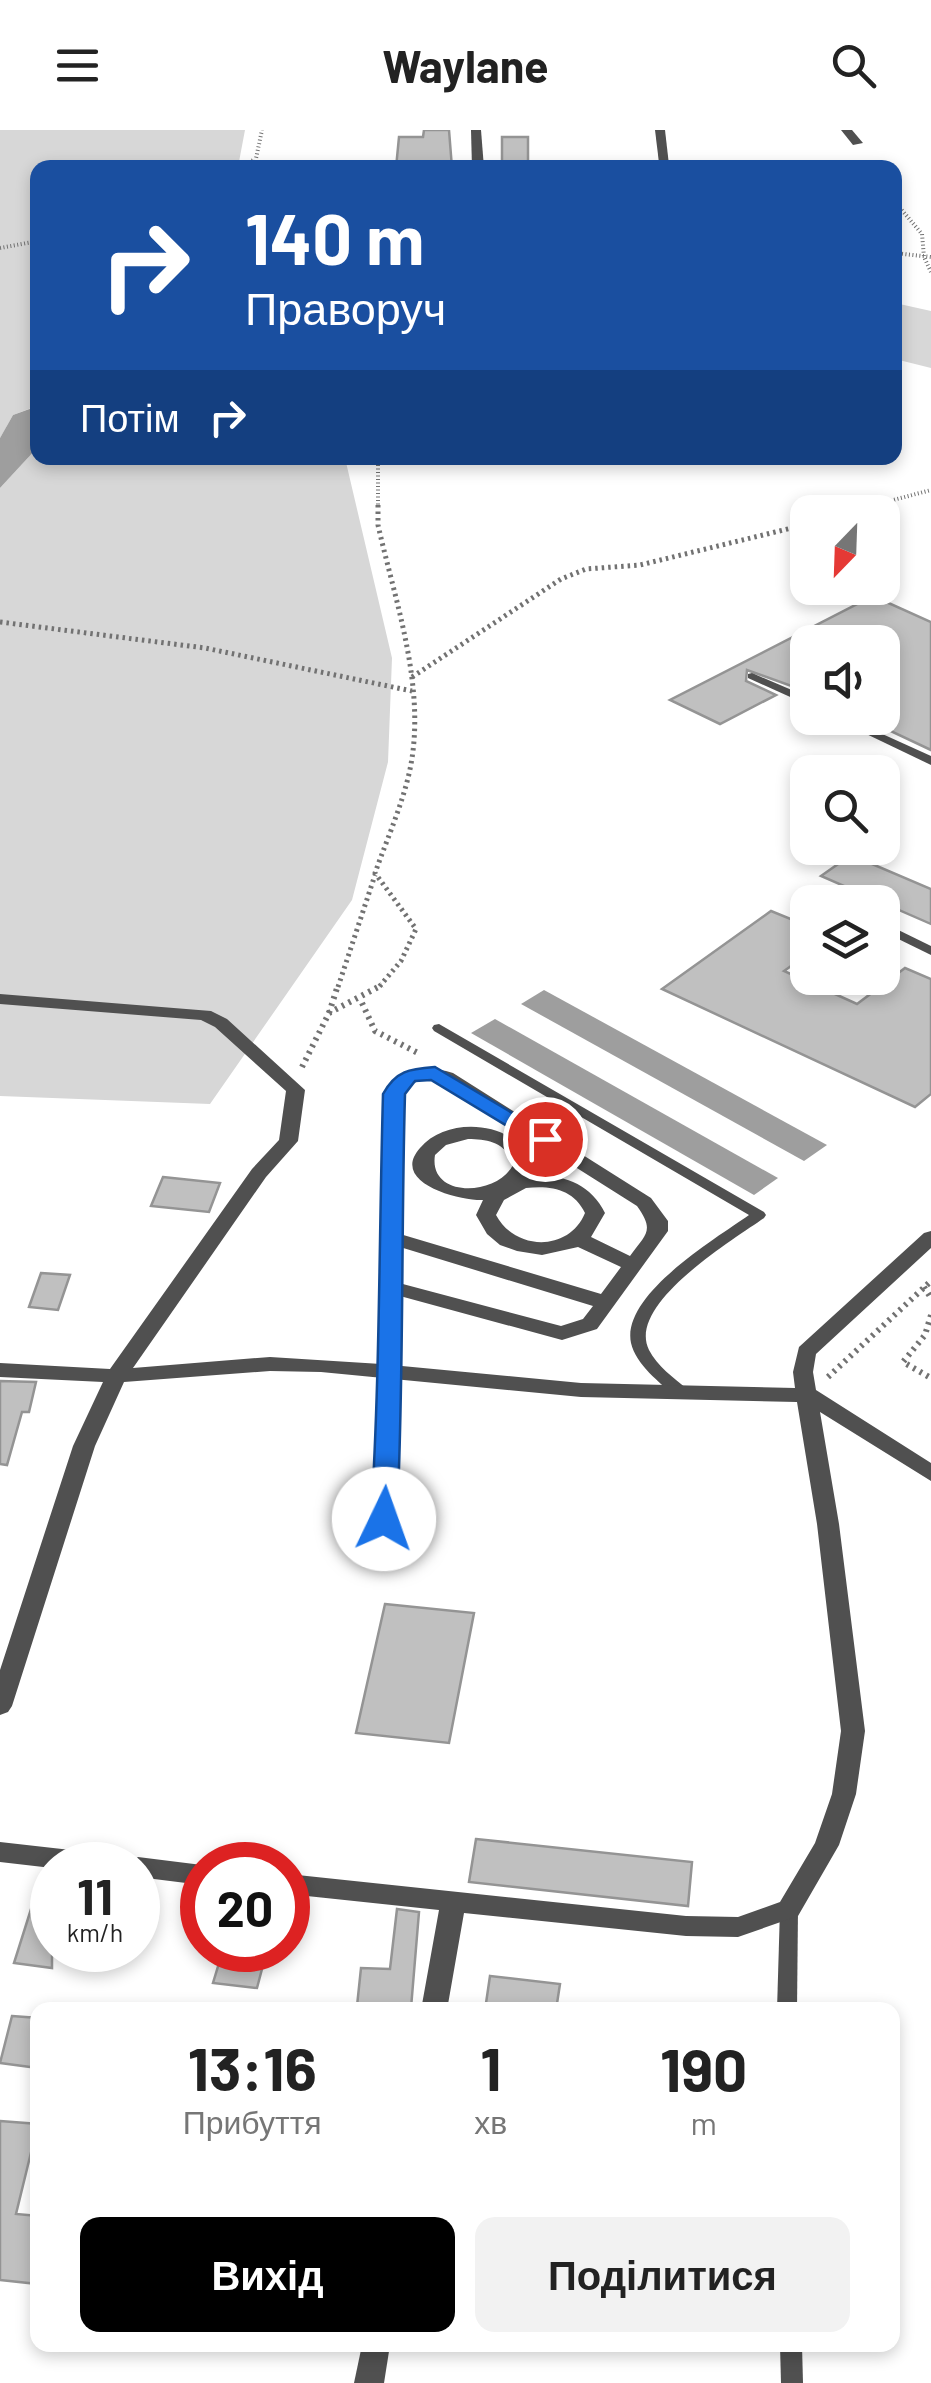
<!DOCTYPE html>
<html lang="uk">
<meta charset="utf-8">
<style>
:root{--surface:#fff;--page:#f2f2f2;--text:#222;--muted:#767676;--accent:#000}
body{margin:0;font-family:Barlow,sans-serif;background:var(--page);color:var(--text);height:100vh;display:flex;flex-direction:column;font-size:38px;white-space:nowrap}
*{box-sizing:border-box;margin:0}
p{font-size:32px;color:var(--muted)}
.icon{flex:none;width:55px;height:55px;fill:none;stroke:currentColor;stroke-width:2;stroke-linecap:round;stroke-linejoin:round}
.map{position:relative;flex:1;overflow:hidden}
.drawer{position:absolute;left:30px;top:1872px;width:870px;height:350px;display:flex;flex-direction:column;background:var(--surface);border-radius:20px;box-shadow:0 5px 15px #0003}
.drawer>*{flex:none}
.banner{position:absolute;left:30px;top:30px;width:872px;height:305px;border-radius:20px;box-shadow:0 5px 15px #0003;background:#1a4fa0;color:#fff;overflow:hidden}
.needle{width:65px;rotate:203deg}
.fabs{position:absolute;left:790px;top:365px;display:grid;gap:20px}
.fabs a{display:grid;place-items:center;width:110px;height:110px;border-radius:20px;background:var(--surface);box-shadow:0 5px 15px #0003;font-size:50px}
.speed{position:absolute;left:30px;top:1712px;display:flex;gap:20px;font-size:50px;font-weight:700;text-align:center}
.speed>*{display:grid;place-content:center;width:130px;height:130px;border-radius:50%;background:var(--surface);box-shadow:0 5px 15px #0003;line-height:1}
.speed small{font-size:25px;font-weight:400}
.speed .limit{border:15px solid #d22;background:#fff;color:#111}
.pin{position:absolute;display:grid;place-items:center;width:85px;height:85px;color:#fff;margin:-42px;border:5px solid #fff;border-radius:50%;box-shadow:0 2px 10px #0007}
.me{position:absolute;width:110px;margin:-55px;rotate:3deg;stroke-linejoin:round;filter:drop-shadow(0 0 8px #0008)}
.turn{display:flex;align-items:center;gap:35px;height:210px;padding:0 50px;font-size:45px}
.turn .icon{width:130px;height:130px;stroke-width:2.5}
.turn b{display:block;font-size:70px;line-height:85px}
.then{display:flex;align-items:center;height:95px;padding:0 50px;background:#0003;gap:20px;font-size:38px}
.eta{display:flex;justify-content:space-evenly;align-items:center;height:170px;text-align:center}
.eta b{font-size:60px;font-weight:700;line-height:70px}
.button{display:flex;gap:20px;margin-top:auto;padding:20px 50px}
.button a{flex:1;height:115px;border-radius:20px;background:var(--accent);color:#fff;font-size:40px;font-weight:700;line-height:115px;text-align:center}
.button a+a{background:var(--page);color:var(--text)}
header{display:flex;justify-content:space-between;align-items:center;height:130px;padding:0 50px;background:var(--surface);font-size:45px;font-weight:700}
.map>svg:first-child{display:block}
</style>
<header><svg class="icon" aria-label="menu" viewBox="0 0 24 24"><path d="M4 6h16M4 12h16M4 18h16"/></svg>Waylane<svg class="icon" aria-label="search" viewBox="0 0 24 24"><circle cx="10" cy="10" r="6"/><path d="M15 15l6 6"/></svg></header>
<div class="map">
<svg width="931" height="2253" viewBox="0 0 931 2253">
<rect width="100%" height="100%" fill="#fff"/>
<!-- green -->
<g fill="#d7d7d7">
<polygon points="0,0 245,0 238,37 38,38 37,280 34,277 13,285 0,308"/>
<polygon points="895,173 931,181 931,238 895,229"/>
<polygon points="37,318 38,328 345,328 392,528 388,632 352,770 210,974 0,966 0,358"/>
</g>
<!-- water -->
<g fill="#9e9e9e">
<polygon points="35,277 37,318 0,358 0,308 13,285"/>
<polygon points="544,860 827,1015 804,1031 521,874"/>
<polygon points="495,889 778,1048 754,1065 471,903"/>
</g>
<!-- building -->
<g fill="#c0c0c0" stroke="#949494" stroke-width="2.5">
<polygon points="424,0 449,0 452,38 396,38 399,7 423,7"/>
<rect x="502" y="7" width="26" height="31"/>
<polygon points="873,466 931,492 931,620 882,597 882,512 808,512 808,562 747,540 746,551 776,565 720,594 670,570"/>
<polygon points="851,725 931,759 931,794 821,746"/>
<polygon points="771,781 808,796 808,824 784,841 857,874 905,838 931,849 931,964 915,977 662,859"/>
<polygon points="163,1047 220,1053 209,1082 151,1076"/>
<polygon points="41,1143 70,1145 58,1180 29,1177"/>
<polygon points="0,1251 36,1252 29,1282 22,1282 7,1335 0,1334"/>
<polygon points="385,1474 474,1483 449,1613 356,1603"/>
<polygon points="476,1709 692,1732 688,1776 469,1752"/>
<polygon points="43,1741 52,1741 52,1838 14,1833"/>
<polygon points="397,1779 419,1782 411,1878 357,1876 361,1838 390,1839"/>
<polygon points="223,1820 267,1820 257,1858 213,1853"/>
<polygon points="490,1846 560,1854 556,1880 485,1880"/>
<polygon points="12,1886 38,1888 38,1938 0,1933"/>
<polygon points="0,1991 38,1994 16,2084 38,2086 38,2154 0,2150"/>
</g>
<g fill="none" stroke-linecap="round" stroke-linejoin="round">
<!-- path-far2 -->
<g stroke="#727272" stroke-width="4" stroke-dasharray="1 2.5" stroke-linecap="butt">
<polyline points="240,38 255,29"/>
<polyline points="254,38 262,0"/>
<polyline points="895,72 922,104 924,127 931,142"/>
<polyline points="0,118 38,111"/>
<polyline points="895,123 931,127"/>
<polyline points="378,328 378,377"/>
<polyline points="867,377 931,360"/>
</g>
<!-- path-far1 -->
<g stroke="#727272" stroke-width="5" stroke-dasharray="2.5 4" stroke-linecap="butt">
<path d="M378,375v20c18,80 51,170 30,253 -8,32 -22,64 -33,95l41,56 -15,32 -22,26"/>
<polyline points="849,382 876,375"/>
<polyline points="0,492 205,518 412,561"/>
<polyline points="412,547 561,449 586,439 640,435 808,394"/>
<polyline points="338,857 375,745"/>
</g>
<!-- path -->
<g stroke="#727272" stroke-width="6" stroke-dasharray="2.5 5" stroke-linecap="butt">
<polyline points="362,873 375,901 418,923"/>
<polyline points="329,883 338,855"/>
<polyline points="302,937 329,883 382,855"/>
<polyline points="924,1157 931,1168"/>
<polyline points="931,1185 925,1205 903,1232 931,1248"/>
<polyline points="828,1247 931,1151"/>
</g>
<!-- lane -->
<g fill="#505050" fill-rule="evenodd">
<polygon points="752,543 808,567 808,575 748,548 748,544"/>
<polygon points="833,588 847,588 931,626 931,635"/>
<path d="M825,763l17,9c-8,1 -18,2 -23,-5z"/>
<polygon points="882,792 931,816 931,825 882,801"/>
<path d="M439,894l325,188 2,3 -2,3c-31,22 -138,86 -115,132 8,16 25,28 38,39l2,4 -2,4h-12c-15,-15 -39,-32 -44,-54 -10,-48 84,-104 118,-128l-315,-184 -2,-3 2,-3z"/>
<polygon points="392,1234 400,1239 392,1389 390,1393 378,1393 376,1389 384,1239"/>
<polygon points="789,1771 796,1774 798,1779 797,1880 777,1880 780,1779 782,1774"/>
<polygon points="780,2215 802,2215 803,2253 781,2253"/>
</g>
<!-- street -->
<g fill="#505050" fill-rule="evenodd">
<polygon points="471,0 481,0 484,38 472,38"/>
<polygon points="655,0 665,0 669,35 659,33"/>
<polygon points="841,0 852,0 863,13 853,15"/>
<path d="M0,864l211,17 16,8 78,71 -7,51 -32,36 -133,191 137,-11 111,7 -2,-77 6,-193c16,-27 39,-30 68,-21l198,125 17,23v10l-71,98 -35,11 -162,-44 2,70 179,17 214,5 -2,-16 6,-25 125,-114 7,-2v17l-115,106 -3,18 3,18 115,73v18l-111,-69 19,112 26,207 -9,63 -17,51 -41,71 -60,21 -52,-1 -222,-23 -17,97h-26l18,-100 -151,-16v-20l398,42 52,1 42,-15 35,-59 17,-49 9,-63 -24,-207 -20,-122 -216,-5 -260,-25 -51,-1 -146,11 -29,64 -83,260 -4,6 -8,3v-45l73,-224 30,-64 -103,-5v-14l110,6 142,-200 27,-29 7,-49 -71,-64 -14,-7 -201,-16zM423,949l16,2 198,125c18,25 9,28 -7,50l-39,-19 14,-24c-15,-31 -45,-40 -78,-37l6,-11c-14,-43 -84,-51 -113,-17 -31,35 40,53 63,52l-7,15 11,19 13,11 17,6 25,4 36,-8 43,20 -20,27 -201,-60 3,-140 7,-9zM468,1009c21,0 39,4 45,26 -17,32 -85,33 -78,-10l11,-10zM526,1058c24,-3 48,1 59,25 -16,39 -70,38 -89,2l8,-15zM400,1117l193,59 -10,13 -22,7 -162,-43z"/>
<polygon points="0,1712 115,1725 124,1728 127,1734 138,1727 202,1735 202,1755 138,1747 138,1735 52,1735 52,1738 0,1732"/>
<polygon points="362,2215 390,2215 384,2253 354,2253"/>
</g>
</g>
<!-- route -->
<path fill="#1a73e8" stroke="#114b97" stroke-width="2.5" d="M435,937l121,72 -11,7 -8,-2 -106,-64 -16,1 -10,13c-4,142 -1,283 -8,425l-4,6h-18l-4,-6c9,-142 8,-283 12,-425 13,-24 27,-25 52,-27z"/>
</svg>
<div class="fabs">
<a><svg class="needle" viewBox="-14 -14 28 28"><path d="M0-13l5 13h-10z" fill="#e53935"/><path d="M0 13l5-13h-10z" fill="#767676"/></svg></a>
<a><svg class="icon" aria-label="sound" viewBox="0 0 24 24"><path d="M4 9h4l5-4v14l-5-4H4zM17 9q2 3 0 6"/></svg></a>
<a><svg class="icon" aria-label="search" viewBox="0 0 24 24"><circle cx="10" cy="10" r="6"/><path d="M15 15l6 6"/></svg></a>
<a><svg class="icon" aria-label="layers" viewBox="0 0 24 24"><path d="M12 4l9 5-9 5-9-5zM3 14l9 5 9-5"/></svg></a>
</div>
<div class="speed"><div>11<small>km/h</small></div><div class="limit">20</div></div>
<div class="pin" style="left:545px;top:1009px;background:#d93025"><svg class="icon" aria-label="arrive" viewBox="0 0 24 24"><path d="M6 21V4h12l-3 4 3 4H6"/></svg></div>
<svg class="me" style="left:384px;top:1389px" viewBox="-20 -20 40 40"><circle r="19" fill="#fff"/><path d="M0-13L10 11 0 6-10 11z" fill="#1a73e8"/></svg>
<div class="banner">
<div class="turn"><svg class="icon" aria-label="right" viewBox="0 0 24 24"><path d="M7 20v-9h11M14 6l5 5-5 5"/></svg><div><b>140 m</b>Праворуч</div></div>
<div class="then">Потім<svg class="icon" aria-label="right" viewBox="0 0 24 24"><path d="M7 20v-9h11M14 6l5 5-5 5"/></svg></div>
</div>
<section class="drawer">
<div class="eta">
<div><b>13:16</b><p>Прибуття</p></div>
<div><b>1</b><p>хв</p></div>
<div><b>190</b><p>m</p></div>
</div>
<div class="button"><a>Вихід</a><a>Поділитися</a></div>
</section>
</div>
